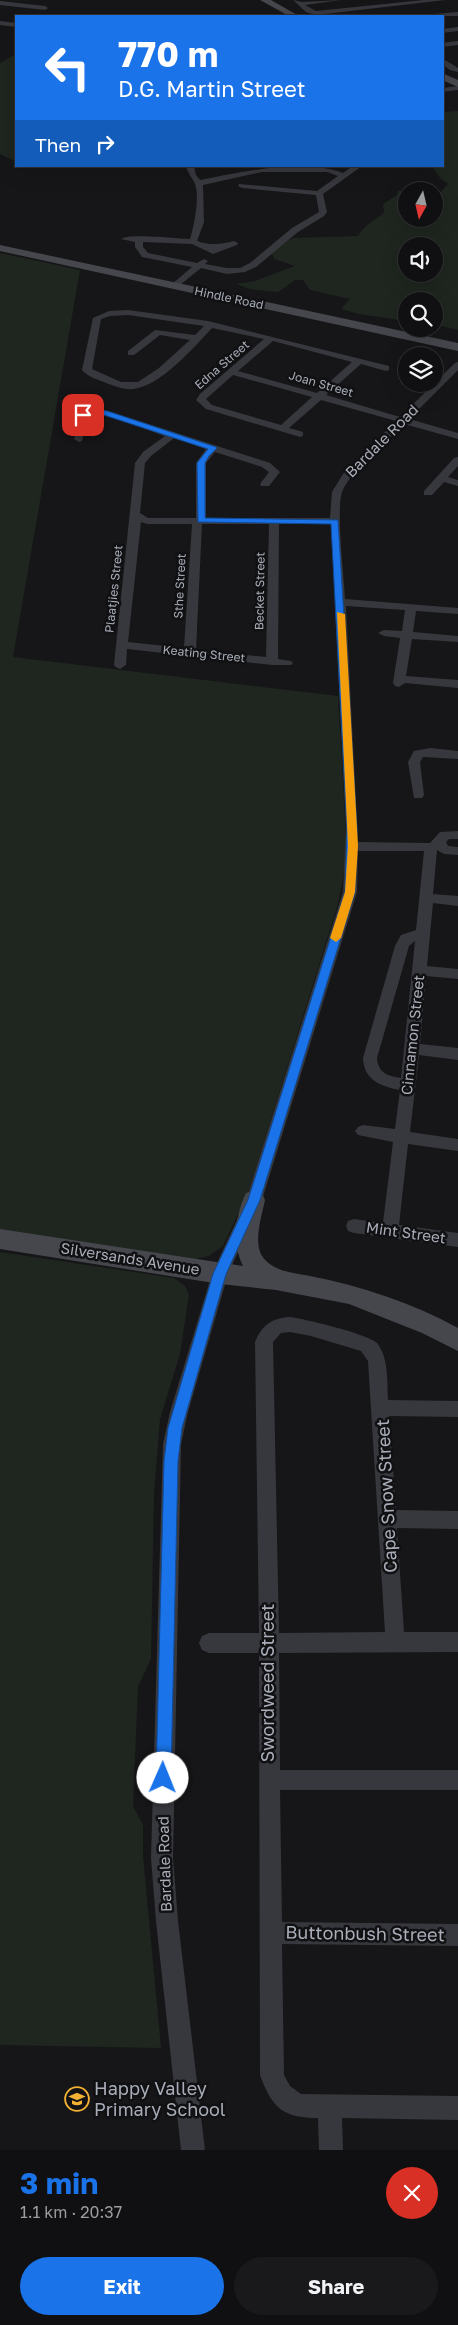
<!DOCTYPE html>
<meta charset="utf-8">
<style>
:root{--surface:#101012;--page:#19191b;--text:#f1f3f6;--muted:#9c9d9f;--line:#303032;--accent:#1a73e8}
body{margin:0;font-family:"Golos Text",sans-serif;background:var(--page);color:var(--text);height:100vh;display:flex;flex-direction:column;font-size:19px;white-space:nowrap}
*{box-sizing:border-box;margin:0}
p{font-size:16px;color:var(--muted)}
.icon{flex:none;width:28px;height:28px;fill:none;stroke:currentColor;stroke-width:2;stroke-linecap:round;stroke-linejoin:round}
.map{position:relative;height:2150px;overflow:hidden}
.details{display:flex;flex-direction:column;background:var(--surface);flex:1}
.details>*{flex:none}
.guide{position:absolute;left:15px;top:15px;width:429px;height:152px;border-radius:0px;box-shadow:0 5px 20px #0002,0 0 0 1px var(--line);background:#1a73e8;color:#fff;overflow:hidden}
.needle{width:32px;rotate:188deg}
.tools{position:absolute;left:398px;top:182px;display:grid;gap:10px}
.tools a{display:grid;place-items:center;width:45px;height:45px;border-radius:50%;background:var(--surface);box-shadow:0 5px 20px #0002,0 0 0 1px var(--line);font-size:25px}
.pin{position:absolute;display:grid;place-items:center;width:42px;height:42px;color:#fff;margin:-21px;border-radius:10px;box-shadow:0 2px 8px #0006}
.me{position:absolute;width:55px;margin:-28px;rotate:1deg;stroke-linejoin:round;filter:drop-shadow(0 0 4px #0008)}
.turn{display:flex;align-items:center;gap:18px;height:105px;padding:0 20px;font-size:22px}
.turn .icon{width:65px;height:65px;stroke-width:2.5}
.turn b{display:block;font-size:35px;line-height:42px}
.then{display:flex;align-items:center;height:48px;padding:0 20px;background:#0003;gap:10px;font-size:19px}
.round{display:grid;place-items:center;flex:none;width:52px;height:52px;border-radius:26px;background:var(--page)}
.headline{display:flex;align-items:center;justify-content:space-between;height:85px;padding:0 20px}
h1{font-size:30px;font-weight:700;line-height:38px;color:var(--accent)}
.action{display:flex;gap:10px;margin-top:auto;padding:10px 20px}
.action a{flex:1;height:58px;border-radius:30px;background:var(--accent);color:#fff;font-size:20px;font-weight:700;line-height:58px;text-align:center}
.action a+a{background:var(--page);color:var(--text)}
.map>svg:first-child{display:block}
</style>
<div class="map">
<svg width="458" height="2150" viewBox="0 0 458 2150">
<rect width="100%" height="100%" fill="#161618"/>
<!-- green -->
<g fill="#1e261f" fill-rule="evenodd">
<polygon points="16,54 16,158 13,160 0,154 0,63"/>
<path d="M458,111v219l-24,-6v-23h-28v20l-47,-7 -18,-5 9,-10 -40,-9 -7,-10h-8l-17,12 -28,-3 -14,-5 19,-3 40,-15 -21,-7 -3,-8 22,-13 65,-2c6,-11 17,-15 26,-24l-1,-8 14,-9 1,-5 8,3v26h28v-25l7,-2 7,-8 -8,-6 -7,-10 -15,-2h24l1,-54zM406,246h28v28h-28z"/>
<polygon points="0,253 80,270 13,657 338,696 347,855 338,904 248,1193 223,1246 209,1256 194,1259 0,1230"/>
<polygon points="0,1252 174,1278 185,1286 189,1294 180,1354 160,1419 154,1493 151,1659 138,1687 133,1806 143,1825 143,1856 161,2048 0,2045"/>
</g>
<g fill="none" stroke-linecap="round" stroke-linejoin="round">
<!-- street -->
<g fill="#37383d" fill-rule="evenodd">
<polygon points="293,0 302,2 341,0 305,5 316,11 424,0 445,0 316,15 306,12"/>
<polygon points="0,1 45,6 48,8 45,10 0,5"/>
<polygon points="458,12 458,16 431,16 434,14"/>
<polygon points="0,21 16,23 16,27 0,25"/>
<polygon points="458,27 458,31 442,33 442,29"/>
<polygon points="458,41 458,45 442,47 442,43"/>
<polygon points="442,58 458,68 458,72 450,70 442,64"/>
<polygon points="458,86 458,90 442,92 442,88"/>
<path d="M186,166h8l2,9 4,5c42,-8 102,-22 143,-7l10,-7h9l-39,28 4,18 -3,4 -26,16 -42,35 -11,5 -18,2 -26,-6 -26,21 -4,-3 1,-2 20,-17 -50,-10 -7,-10v-5l-14,-3c9,-6 55,0 69,0 4,-12 10,-42 5,-55 -3,-7 -7,-10 -9,-18zM262,172h65l11,4 -21,15 -78,-7 -1,2 4,2 74,7 3,17 -27,16 -42,35 -10,5h-13l-22,-4 3,-3 -4,-2 -7,4 -49,-10 -5,-6v-5l49,2 21,10 24,-9 1,-2 -4,-2c-13,3 -23,5 -37,0l7,-19 -1,-37z"/>
<path d="M128,310l80,11 181,45v4l-3,1 -25,-7 -35,31 74,22 55,-54 3,-1v8l-49,49 49,14v6l-54,-15c-16,16 -54,47 -62,68 -6,18 2,85 3,107l113,9v6l-42,-3 -3,21 45,4v6l-46,-3 -6,37 52,4v8l-53,-5 -6,4 -4,-1 -2,-3 7,-45 -16,-2 -6,-3 6,-3 18,1 3,-21 -59,-4 12,236 72,1 10,-11 18,-1v8h-9l-3,3 2,4 10,1v8l-14,-1 -7,-4 -4,44 25,2v10l-25,-3 -6,63 31,3v10l-32,-3 -6,68 38,4v12l-39,-5 -9,77 48,7v12l-50,-7 -9,81 59,8v14l-104,-14 -6,-2 -2,-5 2,-5 6,-2 29,4 10,-81 -35,-7 -3,-4 3,-4 5,-2 32,4 5,-39c-20,-4 -36,-10 -37,-32l32,-112 6,-11 15,-5 8,-79h-66l-1,41 -95,308 -34,74 -40,138 -7,32 -8,414 5,63 27,229h-24l-25,-229 -5,-63 12,-414 7,-32 42,-138 34,-74 97,-308 3,-63 -15,-305h-52l-1,135 13,2 2,2 -2,2h-19l-145,-16 -1,16 -6,4 -4,-2 -2,-2 21,-202 8,-11 22,-16c-15,-5 -65,-27 -77,-20l-6,25 -3,1 -5,-3 6,-26 10,-5 18,3 162,52 10,9 -11,14h-8l-1,-2 9,-12 -7,-5 -47,-15 -9,11v55h124l2,-26 11,-18 53,-53 -75,-21 -32,28 14,4v4l-3,1 -94,-28 -10,-9 4,-6 64,-55 -52,-11c-18,19 -51,58 -79,61 -9,1 -19,-3 -27,-6 -9,-4 -18,-6 -24,-13l11,-52 16,-7zM128,315l76,11 -9,9 -40,-5 -27,21v4h6l26,-20 30,5 -31,28 -21,14h-17l-29,-13 9,-50 9,-3zM273,341l79,21 -35,31 -79,-22zM233,375l79,22 -31,28 -69,-20 -6,-6zM174,438l32,11 -10,14v55h-48l-8,-5 5,-50 6,-7zM141,522l6,2h45l-8,124 -56,-6zM202,524h67l-3,133 -70,-7zM415,941l-14,137c-13,-2 -23,-5 -24,-20l32,-112z"/>
<polygon points="458,457 458,466 448,477 458,480 458,486 444,482 432,495 424,495 424,491 454,458"/>
<polygon points="430,748 458,751 458,759 423,757 420,762 424,795 422,798 414,798 408,762 414,751"/>
<path d="M290,1317c15,2 78,17 87,26 12,15 10,39 11,57l70,1v16l-69,-1 7,94 62,1v18l-61,-1 7,104h54v20l-179,1 1,117h178v20h-178l2,132 176,2v22l-176,-2 2,131 6,11 11,8 157,2v24l-116,-2 1,32h-24l-1,-32c-35,0 -46,-10 -58,-43l-1,-422h-50l-7,-3 -3,-7 3,-7 7,-3h50l-4,-291c7,-17 17,-24 35,-25zM290,1332l21,4 50,15 7,10 17,271 -106,1 -6,-291 8,-9z"/>
</g>
<!-- secondary -->
<g fill="#45474d" fill-rule="evenodd">
<polygon points="260,0 271,0 299,16 289,16"/>
<polygon points="442,73 458,80 458,87 442,80"/>
<polygon points="0,245 458,343 458,351 0,251"/>
<path d="M254,1191l8,2 3,7c-3,15 -12,42 -3,56 11,16 32,17 48,20 51,10 103,27 148,52v23l-36,-18 -73,-29 -73,-14 -56,-6 -220,-35v-20l243,37c-11,-21 -8,-51 3,-73z"/>
</g>
</g>
<!-- route -->
<polygon fill="#1a73e8" stroke="#114b97" points="90,409 107,411 216,447 217,448 209,456 205,463 205,518 338,520 357,829 355,892 260,1200 226,1274 182,1428 178,1461 171,1778 169,1783 163,1786 158,1783 156,1778 164,1461 168,1428 213,1274 248,1200 345,892 347,829 331,524 198,522 197,463 208,449 104,415 92,414 83,418 79,415"/>
<!-- slow -->
<polygon fill="#f59e0b" points="337,612 345,614 358,846 355,892 341,938 336,942 330,938 345,892 348,846"/>
<!-- icons -->
<defs>
<g id="school-ring" transform="scale(1.25)"><circle r="9.5" fill="#111113" stroke="#f2b134" stroke-width="1.5"/><path d="M0-5L7-2L0 1L-7-2ZM-4 1L0 2.5L4 1V4Q0 6-4 4Z" fill="#f2b134"/></g>
</defs>
<g fill-rule="evenodd">
<use href="#school-ring" x="77" y="2099"/>
</g>
<g text-anchor="middle" stroke-width="5" stroke-linejoin="round" paint-order="stroke">
<!-- far-street labels -->
<g font-size="12" fill="#a8adb8" stroke="#111113">
<text transform="translate(229 298) rotate(12)" y="4">Hindle Road</text>
<text transform="translate(222 365) rotate(-41)" y="4">Edna Street</text>
<text transform="translate(321 384) rotate(16)" y="4">Joan Street</text>
<text transform="translate(180 586) rotate(-87)" y="4">Sthe Street</text>
<text transform="translate(114 589) rotate(-84)" y="4">Plaatjies Street</text>
<text transform="translate(260 591) rotate(-89)" y="4">Becket Street</text>
<text transform="translate(204 654) rotate(6)" y="4">Keating Street</text>
</g>
<!-- street labels -->
<g font-size="15" fill="#a8adb8" stroke="#111113">
<text transform="translate(382 441) rotate(-45)" y="5">Bardale Road</text>
<text transform="translate(413 1035) rotate(-84)" y="5">Cinnamon Street</text>
<text transform="translate(406 1233) rotate(8)" y="5">Mint Street</text>
<text transform="translate(130 1259) rotate(9)" y="5">Silversands Avenue</text>
<text transform="translate(165 1864) rotate(-92)" y="5">Bardale Road</text>
</g>
<!-- near-street labels -->
<g font-size="18" fill="#a8adb8" stroke="#111113">
<text transform="translate(387 1496) rotate(-93)" y="6">Cape Snow Street</text>
<text transform="translate(268 1683) rotate(-90)" y="6">Swordweed Street</text>
<text transform="translate(365 1934) rotate(1)" y="6">Buttonbush Street</text>
</g>
<!-- near-poi labels -->
<g font-size="18" fill="#a8adb8" stroke="#111113" text-anchor="start">
<text x="94" y="2095">Happy Valley<tspan x="94" dy="21">Primary School</tspan></text>
</g>
</g>
</svg>
<div class="tools">
<a><svg class="needle" viewBox="-14 -14 28 28"><path d="M0-13l5 13h-10z" fill="#e53935"/><path d="M0 13l5-13h-10z" fill="#9c9d9f"/></svg></a>
<a><svg class="icon" aria-label="sound" viewBox="0 0 24 24"><path d="M4 9h4l5-4v14l-5-4H4zM17 9q2 3 0 6"/></svg></a>
<a><svg class="icon" aria-label="search" viewBox="0 0 24 24"><circle cx="10" cy="10" r="6"/><path d="M15 15l6 6"/></svg></a>
<a><svg class="icon" aria-label="layers" viewBox="0 0 24 24"><path d="M12 4l9 5-9 5-9-5zM3 14l9 5 9-5"/></svg></a>
</div>
<div class="pin" style="left:83px;top:415px;background:#d93025"><svg class="icon" aria-label="arrive" viewBox="0 0 24 24"><path d="M6 21V4h12l-3 4 3 4H6"/></svg></div>
<svg class="me" style="left:163px;top:1778px" viewBox="-20 -20 40 40"><circle r="19" fill="#fff"/><path d="M0-13L10 11 0 6-10 11z" fill="#1a73e8"/></svg>
<div class="guide">
<div class="turn"><svg class="icon" aria-label="left" viewBox="0 0 24 24"><path d="M17 20v-9H6M10 6l-5 5 5 5"/></svg><div><b>770 m</b>D.G. Martin Street</div></div>
<div class="then">Then<svg class="icon" aria-label="right" viewBox="0 0 24 24"><path d="M7 20v-9h11M14 6l5 5-5 5"/></svg></div>
</div>
</div>
<section class="details">
<div class="headline"><div><h1>3 min</h1><p>1.1 km · 20:37</p></div><a class="round" style="background:#d93025;color:#fff"><svg class="icon" aria-label="close" viewBox="0 0 24 24"><path d="M6 6l12 12M18 6L6 18"/></svg></a></div>
<div class="action"><a>Exit</a><a>Share</a></div>
</section>
